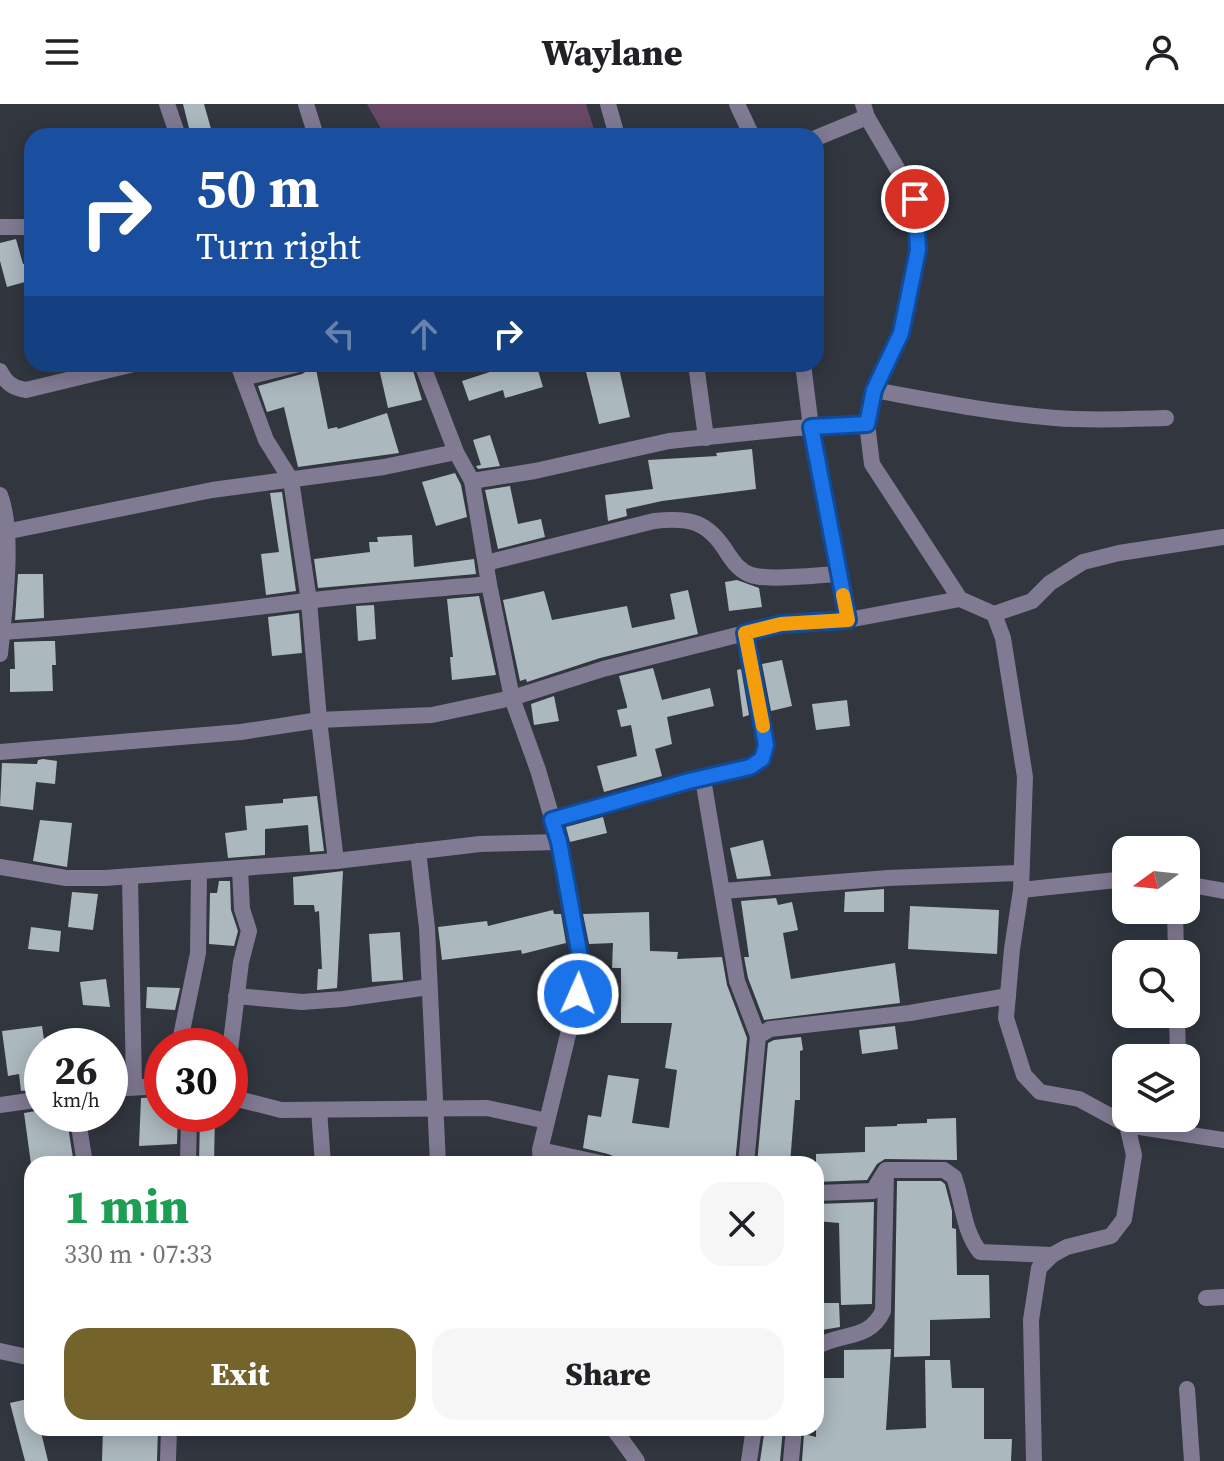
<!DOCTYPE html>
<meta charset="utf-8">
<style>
:root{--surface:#fff;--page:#f6f6f6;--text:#202124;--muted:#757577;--accent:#74632b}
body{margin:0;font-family:"Source Serif 4",serif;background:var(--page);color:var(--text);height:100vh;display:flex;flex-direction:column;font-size:30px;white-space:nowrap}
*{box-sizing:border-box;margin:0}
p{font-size:26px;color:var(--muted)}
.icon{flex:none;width:44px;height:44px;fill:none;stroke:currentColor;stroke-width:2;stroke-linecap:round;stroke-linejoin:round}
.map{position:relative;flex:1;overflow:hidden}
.panel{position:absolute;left:24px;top:1052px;width:800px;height:280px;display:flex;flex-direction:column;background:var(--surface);border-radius:24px;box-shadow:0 4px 20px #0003}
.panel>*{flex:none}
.top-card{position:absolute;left:24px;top:24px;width:800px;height:244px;border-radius:24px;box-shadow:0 4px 20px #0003;background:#1a4fa0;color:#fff;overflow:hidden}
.needle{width:52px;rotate:255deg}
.fabs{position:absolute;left:1112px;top:732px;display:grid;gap:16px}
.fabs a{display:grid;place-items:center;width:88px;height:88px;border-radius:16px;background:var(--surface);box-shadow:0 4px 20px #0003;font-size:40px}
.speed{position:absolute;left:24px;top:924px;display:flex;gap:16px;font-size:40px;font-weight:700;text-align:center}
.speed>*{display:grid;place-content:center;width:104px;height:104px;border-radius:50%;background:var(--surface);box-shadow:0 4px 20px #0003;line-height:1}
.speed small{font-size:20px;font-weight:400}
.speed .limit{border:12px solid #d22;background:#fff;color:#111}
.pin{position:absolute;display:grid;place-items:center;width:68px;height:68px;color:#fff;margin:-34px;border:4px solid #fff;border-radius:50%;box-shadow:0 2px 8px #0007}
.me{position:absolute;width:88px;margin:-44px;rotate:2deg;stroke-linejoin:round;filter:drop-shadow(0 0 6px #0008)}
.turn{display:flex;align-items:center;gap:28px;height:168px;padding:0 40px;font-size:36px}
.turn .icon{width:104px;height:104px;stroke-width:2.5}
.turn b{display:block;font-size:56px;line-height:68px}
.lanes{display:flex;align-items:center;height:76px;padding:0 40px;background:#0003;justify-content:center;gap:40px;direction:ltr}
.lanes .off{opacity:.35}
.round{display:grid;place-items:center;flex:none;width:84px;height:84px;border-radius:24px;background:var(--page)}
.summary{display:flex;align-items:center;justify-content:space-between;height:136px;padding:0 40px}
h1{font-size:48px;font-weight:800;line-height:60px;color:#1e9e55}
.action{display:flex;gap:16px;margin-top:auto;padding:16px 40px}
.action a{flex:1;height:92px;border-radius:24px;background:var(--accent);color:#fff;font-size:32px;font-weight:800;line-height:92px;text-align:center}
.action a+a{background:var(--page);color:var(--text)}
header{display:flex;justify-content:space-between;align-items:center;height:104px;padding:0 40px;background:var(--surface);font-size:36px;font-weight:800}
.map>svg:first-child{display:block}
</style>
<header><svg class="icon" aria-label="menu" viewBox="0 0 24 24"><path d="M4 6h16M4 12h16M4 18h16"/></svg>Waylane<svg class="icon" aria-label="person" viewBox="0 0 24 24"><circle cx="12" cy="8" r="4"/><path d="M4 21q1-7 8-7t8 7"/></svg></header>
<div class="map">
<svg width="1224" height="1357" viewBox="0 0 1224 1357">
<rect width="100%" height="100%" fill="#31363f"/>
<!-- green -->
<polygon fill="#684866" points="367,0 586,0 596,32 385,32"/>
<!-- building -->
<g fill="#abb8be">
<polygon points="183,0 204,0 213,32 191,32"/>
<polygon points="16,135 23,160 27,159 32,176 7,183 0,157 0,139"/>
<polygon points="310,260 315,260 328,325 337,323 338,325 387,309 399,349 298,363 284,303 267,308 258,282 302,270 307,267"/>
<polygon points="378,260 411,260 422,296 388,304"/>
<polygon points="508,260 536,260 543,283 505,294 503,286 469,297 462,277 496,266 496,264"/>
<polygon points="584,260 618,260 630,313 599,320"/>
<polygon points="490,331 500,362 478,365 476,362 481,361 473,336"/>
<polygon points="752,345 756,385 662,397 626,405 627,412 608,417 605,391 653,385 648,356 717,352 716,349"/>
<polygon points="455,369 461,381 467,413 436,422 422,378"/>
<polygon points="510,382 518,420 541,415 545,433 498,445 485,386"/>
<polygon points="282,388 296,487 266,491 261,450 279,448 270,389"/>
<polygon points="412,431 414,463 474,455 476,470 318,484 314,455 370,448 369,438 378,438 377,433"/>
<polygon points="18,470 43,470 44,514 15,516"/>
<polygon points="737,476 759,484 762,503 729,507 725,478"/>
<polygon points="688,486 698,530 600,554 527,578 526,575 520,577 503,496 544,487 552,516 627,502 632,524 675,515 670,490"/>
<polygon points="479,492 496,571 452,576 450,553 453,553 447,495"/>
<polygon points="374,501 376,535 358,537 356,502"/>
<polygon points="299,509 302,549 272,552 268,513"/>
<polygon points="44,537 55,537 56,561 52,561 53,587 10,588 10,565 15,565 14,538"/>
<polygon points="782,556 792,602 771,607 762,560"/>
<polygon points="653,564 662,596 710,584 714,602 667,613 672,640 655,645 662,672 604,688 597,662 637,652 631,621 621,623 617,606 627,604 627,602 619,572"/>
<polygon points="741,565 749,611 743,613 737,566"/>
<polygon points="554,592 559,617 534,621 531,600"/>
<polygon points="847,596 850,622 816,626 812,600"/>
<polygon points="43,655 57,657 55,680 36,678 33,706 0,702 2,659 37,660 38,656"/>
<polygon points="317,692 324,747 310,748 308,721 265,725 265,751 228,754 225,729 247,726 245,702 283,699 283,695"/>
<polygon points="603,713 607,729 570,738 566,723"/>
<polygon points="40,716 72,719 67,763 33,757"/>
<polygon points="763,736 771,772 737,775 730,744"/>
<polygon points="343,767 337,884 317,886 318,865 322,865 319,807 315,808 314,801 294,801 293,773"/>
<polygon points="219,777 230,777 231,806 238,827 234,842 209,840 210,789 217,789"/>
<polygon points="884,785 884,808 844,808 845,788"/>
<polygon points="72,788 98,790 93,826 68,823"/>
<polygon points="776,794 778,801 792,798 798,826 783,829 791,875 895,859 900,899 764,916 748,874 744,853 749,853 741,797"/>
<polygon points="910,802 999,806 997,850 908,845"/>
<polygon points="553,806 554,810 561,810 566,839 522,850 521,846 442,856 438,823 487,817 488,822"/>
<polygon points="649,808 650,847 678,848 677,855 722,853 727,881 747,934 735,1060 680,1060 651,1055 651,1059 632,1056 631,1060 616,1060 613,1052 608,1050 583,1044 588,1011 601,1013 608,971 639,975 632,1019 669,1024 677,966 665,964 672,919 621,919 621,864 612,864 613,839 589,840 583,810"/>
<polygon points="31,823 61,827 59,848 28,845"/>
<polygon points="400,828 403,876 372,878 369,830"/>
<polygon points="106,875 110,903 83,901 80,878"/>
<polygon points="147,883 180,884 175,906 146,904"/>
<polygon points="42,922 45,942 42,942 42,984 21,987 19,970 8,972 2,927"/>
<polygon points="895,922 898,945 862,950 859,926"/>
<polygon points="801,933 803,946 800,947 800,996 795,996 790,1060 757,1060 768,939 774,936"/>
<polygon points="162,993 162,1010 178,1010 177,1040 139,1042 141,994"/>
<polygon points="42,1006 42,1010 66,1010 74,1060 31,1060 24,1009"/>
<polygon points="200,1010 215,1010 214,1060 199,1060"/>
<polygon points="956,1014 957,1056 885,1055 877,1060 867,1076 816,1078 816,1050 865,1048 865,1023 897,1022 897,1020 927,1019 927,1015"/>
<polygon points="897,1077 941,1077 945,1080 952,1107 952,1124 956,1125 957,1171 989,1171 990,1214 930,1216 930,1252 894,1253"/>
<polygon points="874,1098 872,1200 841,1201 839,1119 816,1117 816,1100"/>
<polygon points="816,1199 839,1199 840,1223 816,1227"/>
<polygon points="891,1245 886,1326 926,1324 925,1256 950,1256 952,1284 984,1284 984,1335 1012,1335 1011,1357 802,1357 804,1330 816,1333 816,1274 844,1274 844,1246"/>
<polygon points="32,1294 32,1324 40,1324 48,1357 25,1357 10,1299"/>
<polygon points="103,1324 158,1324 157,1357 102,1357"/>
<polygon points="765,1324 783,1325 780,1357 760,1357"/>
</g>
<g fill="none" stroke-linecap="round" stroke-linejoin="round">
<!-- street -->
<g stroke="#807b93" stroke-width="16">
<polyline points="167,0 178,32"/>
<polyline points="306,0 316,32"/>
<polyline points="608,0 617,32"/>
<polyline points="737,0 752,32"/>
<polyline points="863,0 867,13 915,95 918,146 901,229 874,286 867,320 872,360 960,495 994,510 1003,534 1025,673 1021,786 1012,845 1006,914 1024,971 1040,988 1079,995 1127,1021 1134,1051 1124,1115 1111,1132 1067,1143 1052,1151 1039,1164 1031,1216 1034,1357"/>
<polyline points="816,34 867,13"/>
<polyline points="0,123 32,123"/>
<polyline points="238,260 243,274 299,260"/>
<polyline points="422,260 456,348 472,377 489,480 512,594 538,666 559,738 583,869 540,1046 541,1060"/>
<polyline points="696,260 706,334"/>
<polyline points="803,260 811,323 848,516"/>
<path d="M0,267c6,12 13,17 26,19l108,-26"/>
<polyline points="243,274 266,336 291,376 309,497 319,616 336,757"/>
<path d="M874,286c60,11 120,23 181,28 37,3 74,1 111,0"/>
<polyline points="472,377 535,367 669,337 796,324 867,320"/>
<path d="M0,391c15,38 4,118 0,159"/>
<polyline points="5,428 212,386 384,363 456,348"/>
<path d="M486,459l168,-42c36,-4 54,0 74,33 6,9 12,17 23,21 19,6 66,0 88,-1"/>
<polyline points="994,510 1032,497 1050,479 1083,458 1119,449 1224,433"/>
<path d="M2,528c102,-6 203,-18 304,-31 61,-8 122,-11 183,-17"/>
<polyline points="0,648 241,628 319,616 432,611 512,594 603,565 781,520 848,516 960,495"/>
<polyline points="703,675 737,877 758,932"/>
<polyline points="552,716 689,677 750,663 762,655 766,641 745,529"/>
<polyline points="418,747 427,824 438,1060"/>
<polyline points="0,763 66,774 105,774 336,757 480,740 559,738"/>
<polyline points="130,773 134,983"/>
<polyline points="1186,780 1224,787"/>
<polyline points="1021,786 1126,775"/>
<polyline points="723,787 888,774 1021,769"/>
<polyline points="1175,806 1176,850"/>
<polyline points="236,892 302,898 343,895 429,883"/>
<polyline points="1177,910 1178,954"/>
<polyline points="179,942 198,849 199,768"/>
<polyline points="230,946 241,858 249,827 242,805 240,765"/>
<polyline points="110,985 162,982"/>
<polyline points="230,993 281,1006 487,1004 547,1017"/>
<polyline points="0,1001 42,995"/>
<polyline points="319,1006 323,1060"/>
<polyline points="77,1010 85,1060"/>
<polyline points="1127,1021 1224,1036"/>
<polyline points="540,1046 605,1060"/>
<polyline points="188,1060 189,1010"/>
<polyline points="746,1060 758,932 770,925 910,909 1008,892"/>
<path d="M816,1089l57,-2 13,-21h58l10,7c9,25 9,54 26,75l72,3"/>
<polyline points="1206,1194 1224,1193"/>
<path d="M816,1243c25,-15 53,-6 67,-36l3,-138"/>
<polyline points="0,1247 32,1254"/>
<polyline points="1187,1285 1192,1357"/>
<polyline points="613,1324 637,1357"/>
<polyline points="168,1357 169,1324"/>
<polyline points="749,1357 754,1324"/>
<polyline points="791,1357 794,1324"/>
</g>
</g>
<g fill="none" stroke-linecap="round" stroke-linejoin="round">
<!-- route casing -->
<g stroke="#114b97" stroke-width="20">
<polyline id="route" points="578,890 583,869 559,738 552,716 689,677 750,663 762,655 766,641 745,529 781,520 848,516 811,323 867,320 874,286 901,229 918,146 915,95"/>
</g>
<!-- route -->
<use href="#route" stroke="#1a73e8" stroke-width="14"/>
<!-- slow -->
<polyline stroke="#f59e0b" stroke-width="14" points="763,622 745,529 781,520 848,516 843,491"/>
</g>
</svg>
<div class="fabs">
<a><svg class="needle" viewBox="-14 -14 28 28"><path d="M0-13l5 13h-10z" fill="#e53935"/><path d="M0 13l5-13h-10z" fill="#757577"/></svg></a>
<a><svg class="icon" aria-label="search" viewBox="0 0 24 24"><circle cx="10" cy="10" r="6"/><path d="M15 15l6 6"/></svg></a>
<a><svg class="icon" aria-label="layers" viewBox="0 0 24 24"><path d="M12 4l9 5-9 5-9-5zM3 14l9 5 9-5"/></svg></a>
</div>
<div class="speed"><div>26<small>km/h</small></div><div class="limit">30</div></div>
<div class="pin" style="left:915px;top:95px;background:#d93025"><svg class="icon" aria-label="arrive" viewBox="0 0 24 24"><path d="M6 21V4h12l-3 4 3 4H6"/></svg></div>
<svg class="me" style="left:578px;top:890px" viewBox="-20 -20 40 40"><circle r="17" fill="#1a73e8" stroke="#fff" stroke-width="3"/><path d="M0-11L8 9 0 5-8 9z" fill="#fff"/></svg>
<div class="top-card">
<div class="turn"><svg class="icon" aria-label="right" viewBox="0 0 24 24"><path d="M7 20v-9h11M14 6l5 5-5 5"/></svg><div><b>50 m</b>Turn right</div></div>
<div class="lanes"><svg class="icon off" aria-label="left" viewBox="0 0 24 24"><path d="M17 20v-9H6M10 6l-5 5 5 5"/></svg><svg class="icon off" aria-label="ahead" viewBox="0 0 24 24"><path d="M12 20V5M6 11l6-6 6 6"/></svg><svg class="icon" aria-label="right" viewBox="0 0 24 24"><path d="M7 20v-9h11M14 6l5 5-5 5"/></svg></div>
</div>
<section class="panel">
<div class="summary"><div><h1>1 min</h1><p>330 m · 07:33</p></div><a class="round"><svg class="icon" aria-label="close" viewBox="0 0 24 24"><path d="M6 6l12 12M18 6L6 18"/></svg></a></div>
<div class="action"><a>Exit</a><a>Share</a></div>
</section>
</div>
